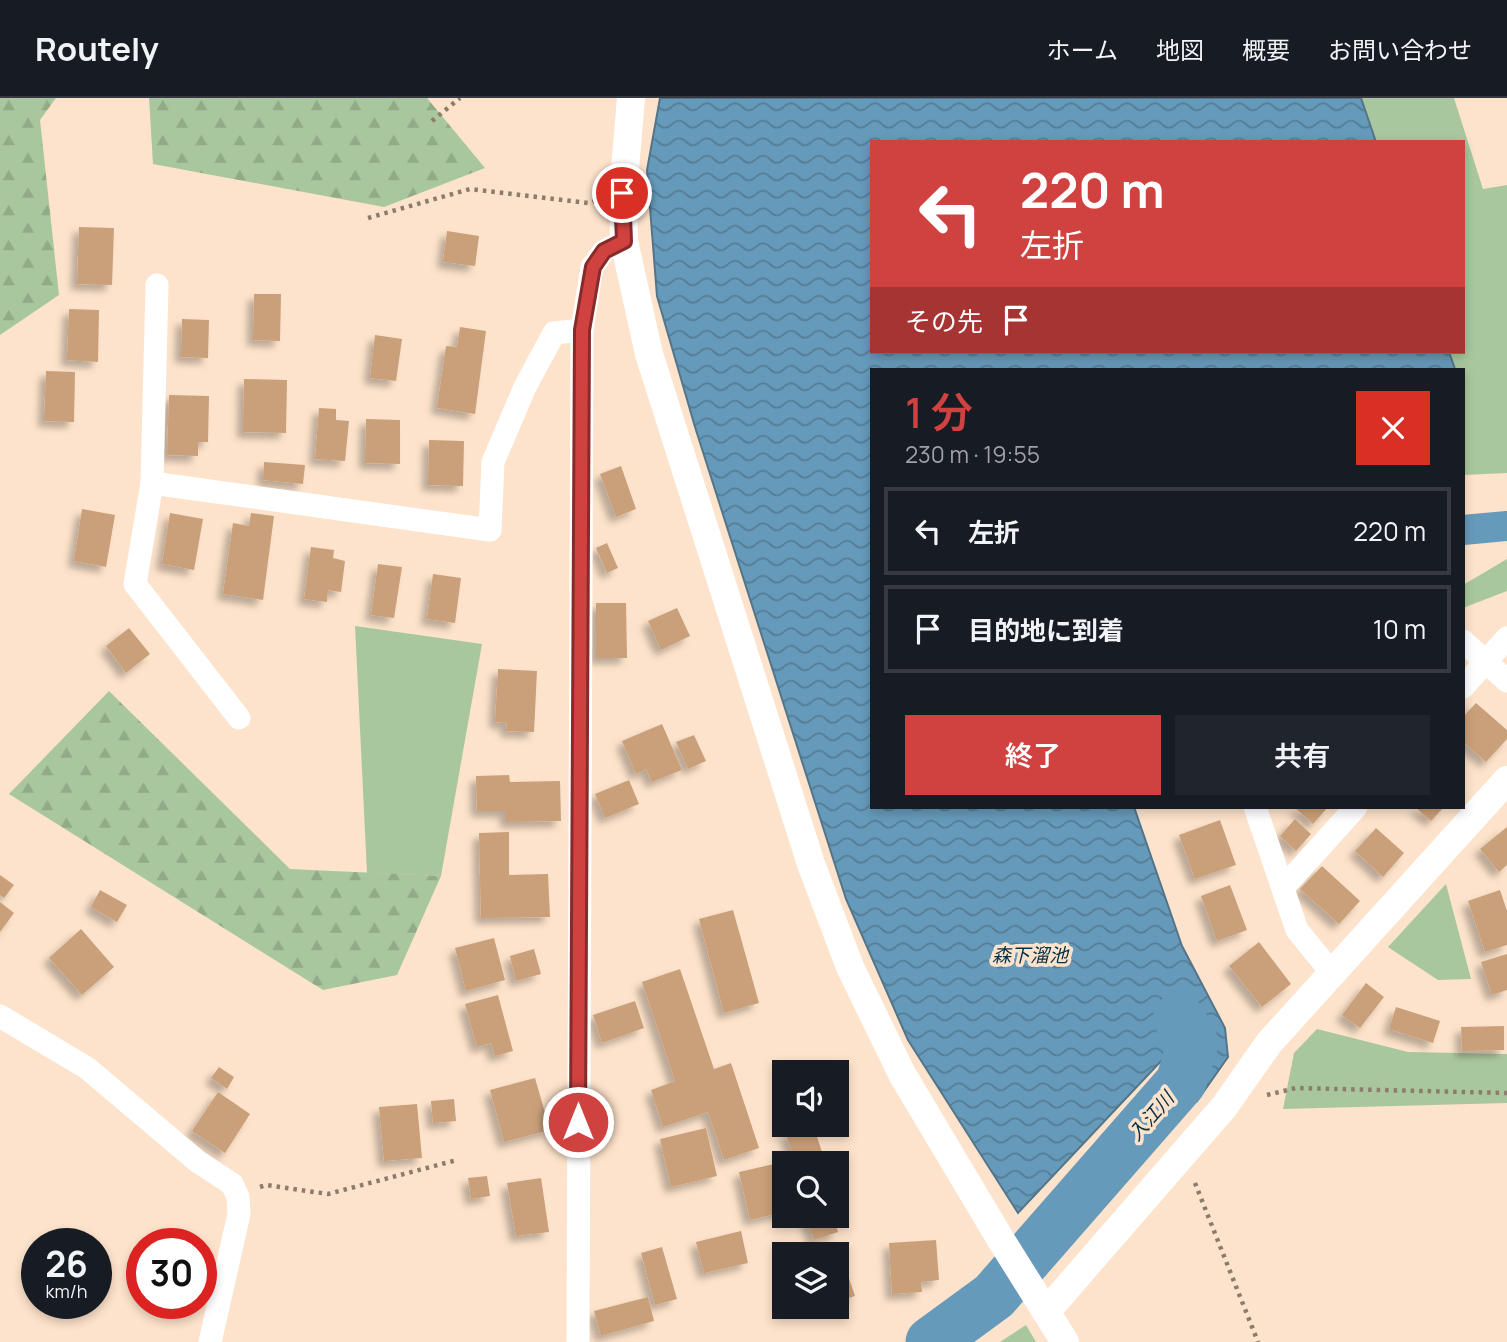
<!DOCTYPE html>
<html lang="ja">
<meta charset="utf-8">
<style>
:root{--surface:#171b24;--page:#20242c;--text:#f1f3f6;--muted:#9ea1a6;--line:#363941;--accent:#d04240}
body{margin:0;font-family:Manrope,"Noto Sans JP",sans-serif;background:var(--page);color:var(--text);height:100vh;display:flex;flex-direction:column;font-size:26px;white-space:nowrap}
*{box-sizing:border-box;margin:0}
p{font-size:23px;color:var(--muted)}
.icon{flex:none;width:38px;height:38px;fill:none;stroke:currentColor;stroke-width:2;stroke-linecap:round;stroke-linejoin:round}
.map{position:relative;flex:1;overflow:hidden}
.drawer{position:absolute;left:870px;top:270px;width:595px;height:441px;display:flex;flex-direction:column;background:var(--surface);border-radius:0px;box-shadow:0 4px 10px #0003}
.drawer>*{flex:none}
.hud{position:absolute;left:870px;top:42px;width:595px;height:214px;border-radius:0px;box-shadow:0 4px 10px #0003;background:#d04240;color:#fff;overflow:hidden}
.tools{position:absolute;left:772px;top:962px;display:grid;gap:14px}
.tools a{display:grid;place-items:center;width:77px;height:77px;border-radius:0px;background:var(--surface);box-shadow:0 4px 10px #0003;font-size:35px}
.speed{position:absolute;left:21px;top:1130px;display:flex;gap:14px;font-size:35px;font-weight:700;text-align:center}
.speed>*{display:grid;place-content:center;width:91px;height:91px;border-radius:50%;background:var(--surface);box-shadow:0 4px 10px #0003;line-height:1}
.speed small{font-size:18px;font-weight:400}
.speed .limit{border:10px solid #d22;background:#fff;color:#111}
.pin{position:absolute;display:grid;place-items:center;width:60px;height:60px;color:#fff;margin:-30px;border:4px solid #fff;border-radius:50%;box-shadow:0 2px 7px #0007}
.me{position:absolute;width:77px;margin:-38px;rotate:0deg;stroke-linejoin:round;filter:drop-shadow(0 0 5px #0008)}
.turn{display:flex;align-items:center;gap:24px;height:147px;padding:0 35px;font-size:32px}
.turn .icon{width:91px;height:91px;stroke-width:2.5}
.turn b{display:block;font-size:49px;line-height:60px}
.then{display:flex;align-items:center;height:66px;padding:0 35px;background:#0003;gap:14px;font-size:26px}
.round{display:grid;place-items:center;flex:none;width:74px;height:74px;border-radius:0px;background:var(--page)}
.headline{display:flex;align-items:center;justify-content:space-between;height:119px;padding:0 35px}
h1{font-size:42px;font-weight:600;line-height:52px;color:var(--accent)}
.button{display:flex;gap:14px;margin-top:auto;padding:14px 35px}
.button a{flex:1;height:80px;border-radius:0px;background:var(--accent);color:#fff;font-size:28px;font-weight:600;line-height:80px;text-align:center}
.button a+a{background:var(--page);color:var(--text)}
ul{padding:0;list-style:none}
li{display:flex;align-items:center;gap:21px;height:88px;margin:0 14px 10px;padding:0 21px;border:4px solid var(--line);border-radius:0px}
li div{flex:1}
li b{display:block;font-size:26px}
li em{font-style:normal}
header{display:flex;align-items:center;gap:42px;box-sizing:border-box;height:98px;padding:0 35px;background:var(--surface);border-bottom:2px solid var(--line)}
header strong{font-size:33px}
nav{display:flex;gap:38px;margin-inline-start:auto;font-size:24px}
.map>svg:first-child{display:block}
</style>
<header>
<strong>Routely</strong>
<nav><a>ホーム</a><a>地図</a><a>概要</a><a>お問い合わせ</a></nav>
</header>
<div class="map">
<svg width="1507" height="1244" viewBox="0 0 1507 1244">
<defs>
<pattern id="forest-firs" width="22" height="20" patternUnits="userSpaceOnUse" patternTransform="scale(1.75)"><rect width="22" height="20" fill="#a9c79e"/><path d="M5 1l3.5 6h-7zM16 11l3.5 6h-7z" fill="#91aa87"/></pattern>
<pattern id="water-waves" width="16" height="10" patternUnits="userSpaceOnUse" patternTransform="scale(1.75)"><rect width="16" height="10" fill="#669aba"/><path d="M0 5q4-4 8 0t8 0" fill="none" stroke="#547d96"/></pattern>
<filter id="shadow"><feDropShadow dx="-6" dy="6" stdDeviation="3.5" flood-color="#0004"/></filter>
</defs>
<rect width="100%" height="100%" fill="#fde3cb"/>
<!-- green -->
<g fill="#a9c79e">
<polygon points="1361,0 1454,0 1483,91 1507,87 1507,375 1463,377 1463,271 1455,271 1449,254 1463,254 1463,44 1376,44"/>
<polygon points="1507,461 1507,493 1463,510 1463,487"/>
<polygon points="355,528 482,546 441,778 367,775"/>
<polygon points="1446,786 1471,881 1438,882 1388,849"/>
<polygon points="1317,931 1408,954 1507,956 1507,1005 1283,1011 1294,955"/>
<polygon points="1026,1227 1036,1244 1000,1244"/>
</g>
<!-- forest -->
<g fill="url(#forest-firs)">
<polygon points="0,0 56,0 40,22 59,197 0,237"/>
<polygon points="149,0 427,0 485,70 384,109 153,66"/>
<polygon points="109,593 290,771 441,778 397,877 323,892 9,696"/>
</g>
<!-- water -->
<polygon fill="url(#water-waves)" stroke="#537589" stroke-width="2" points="660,0 1361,0 1376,44 872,44 872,254 1449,254 1455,271 872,271 872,709 1134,709 1182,848 1225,930 1228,959 1197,1003 1162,962 1018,1115 908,942 846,801 695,329 657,198 647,72"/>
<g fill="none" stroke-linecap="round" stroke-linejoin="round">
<!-- canal -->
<polyline stroke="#669aba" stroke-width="30" points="1463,432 1507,428"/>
<!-- river -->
<polyline stroke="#669aba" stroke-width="51" points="931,1244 994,1198 1181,984 1193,945 1179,920"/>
</g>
<!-- building -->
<g fill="#caa07a" filter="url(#shadow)">
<polygon points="79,129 114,130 112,187 77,186"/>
<polygon points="447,133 479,138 475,168 443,164"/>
<polygon points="254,196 281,196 280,243 253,242"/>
<polygon points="69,211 99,212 98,264 67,262"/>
<polygon points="182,221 209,222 208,260 181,259"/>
<polygon points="460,229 486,233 475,316 437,310 446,248 457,249"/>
<polygon points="375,237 402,241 396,283 370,280"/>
<polygon points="46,273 75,274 74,324 44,323"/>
<polygon points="244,281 287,282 286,335 243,334"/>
<polygon points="169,297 209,298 208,344 198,344 198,358 167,357"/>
<polygon points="319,310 336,311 336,322 349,323 345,363 315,361"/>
<polygon points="366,321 400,322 400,366 365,365"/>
<polygon points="429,342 464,343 463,388 428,387"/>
<polygon points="264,364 305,367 303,386 263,382"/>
<polygon points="621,368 636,411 616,419 600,376"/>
<polygon points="82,411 115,417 106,469 74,463"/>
<polygon points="170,415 203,421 194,472 162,466"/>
<polygon points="251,415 274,418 263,502 223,496 233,425 249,428"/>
<polygon points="607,445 618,470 607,475 596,450"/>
<polygon points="311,449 334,452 333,460 345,463 341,494 328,492 327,504 304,501"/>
<polygon points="378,466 402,469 394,520 371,517"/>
<polygon points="433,476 461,480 455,525 427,521"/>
<polygon points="596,505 626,505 627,560 596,560"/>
<polygon points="677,510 690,538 661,552 648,523"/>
<polygon points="129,530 150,556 126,575 106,548"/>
<polygon points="498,571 537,573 534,634 506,633 507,625 495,624"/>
<polygon points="1476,605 1507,632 1507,641 1486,664 1463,644 1463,619"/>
<polygon points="662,626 682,672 652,684 646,671 636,676 622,643"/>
<polygon points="694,637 706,663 688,671 676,644"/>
<polygon points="509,677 510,684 560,683 561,723 506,724 506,713 477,713 476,678"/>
<polygon points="629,682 639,706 605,720 595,696"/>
<polygon points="1294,709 1328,709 1313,726"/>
<polygon points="1415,709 1444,709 1431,723"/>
<polygon points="1295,721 1311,736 1296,753 1280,738"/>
<polygon points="1220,722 1236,767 1195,781 1179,737"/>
<polygon points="1507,729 1507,767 1499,774 1480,751"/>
<polygon points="1376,730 1404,755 1383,779 1355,753"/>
<polygon points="509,734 509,777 548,776 550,819 481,820 479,735"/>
<polygon points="1322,768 1360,803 1339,826 1300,791"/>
<polygon points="0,777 14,787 4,800 0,797"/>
<polygon points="1230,787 1247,832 1217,843 1201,798"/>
<polygon points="100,792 127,807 117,824 91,809"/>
<polygon points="1500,792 1507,813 1507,847 1485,854 1468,803"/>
<polygon points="0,804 14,815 0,834"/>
<polygon points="733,812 759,905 724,915 699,821"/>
<polygon points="81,831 114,869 82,897 49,860"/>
<polygon points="494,840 505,882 466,893 455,850"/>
<polygon points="1259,844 1291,886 1262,909 1229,868"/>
<polygon points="534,851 541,876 516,883 510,858"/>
<polygon points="1507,856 1507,892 1492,897 1481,864"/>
<polygon points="680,871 714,971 731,965 759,1050 724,1062 708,1014 663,1029 651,992 675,983 642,884"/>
<polygon points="1366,885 1384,899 1360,930 1342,917"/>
<polygon points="498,897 513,953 495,958 491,945 477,949 465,906"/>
<polygon points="635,903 644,930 602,945 593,917"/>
<polygon points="1396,909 1440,923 1433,945 1389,931"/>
<polygon points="1504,928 1504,952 1462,953 1461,929"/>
<polygon points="219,969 234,979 227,991 211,980"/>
<polygon points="535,980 550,1032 504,1044 490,992"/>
<polygon points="218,994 250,1016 225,1055 192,1033"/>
<polygon points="454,1001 456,1023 433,1025 431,1003"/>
<polygon points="417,1006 422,1060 384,1063 379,1009"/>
<polygon points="813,1027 826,1066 796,1066 786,1036"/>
<polygon points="706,1030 717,1078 671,1089 660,1041"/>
<polygon points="774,1066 784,1114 750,1122 739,1074"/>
<polygon points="487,1078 490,1098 471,1101 468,1080"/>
<polygon points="541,1080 549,1134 516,1138 507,1085"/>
<polygon points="805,1118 833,1118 838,1134 814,1142"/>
<polygon points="741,1133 748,1165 704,1175 696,1144"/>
<polygon points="936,1142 939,1182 921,1184 922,1194 892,1196 889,1145"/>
<polygon points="662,1149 677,1201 655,1207 641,1155"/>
<polygon points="844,1166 855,1198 836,1204 836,1168"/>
<polygon points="648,1199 654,1223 601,1238 594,1213"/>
</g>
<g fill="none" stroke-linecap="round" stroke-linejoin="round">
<!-- path -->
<g stroke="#8d7b6c" stroke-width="4.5" stroke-dasharray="3.5 5" stroke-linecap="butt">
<polyline points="432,23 460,0"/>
<polyline points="368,120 470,91 588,105 598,102"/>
<polyline points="1267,997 1296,990 1507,995"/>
<polyline points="1195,1085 1258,1244"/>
<polyline points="260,1089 266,1087 328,1096 457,1062"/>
</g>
<!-- minor -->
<g stroke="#fff" stroke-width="23">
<polyline points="157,187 152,385 135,486 239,620"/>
<polyline points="152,385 490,432 493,364 525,289 554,235 582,232"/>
<polyline points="1463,543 1507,583"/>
<polyline points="1463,589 1507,540"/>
<polyline points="1255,709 1297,832 1332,875"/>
<polyline points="1283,790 1356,709"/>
<polyline points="0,918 87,970 197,1063 232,1086 238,1099 239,1116 210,1244"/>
<polyline points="578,1244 582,232 592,169 604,153 624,143"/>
</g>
<!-- tertiary -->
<g stroke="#fff" stroke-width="28">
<polyline points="631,0 623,95 624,143 649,256 811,766 850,869 902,976 1001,1142 1065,1244"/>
<polyline points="1046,1214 1224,1009 1269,945 1507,682"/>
</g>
</g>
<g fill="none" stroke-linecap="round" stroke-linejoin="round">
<!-- route casing -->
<g stroke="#872b2a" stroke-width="18">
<polyline id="route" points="578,1024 582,232 593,169 604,153 624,143 622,95"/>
</g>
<!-- route -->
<use href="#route" stroke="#d04240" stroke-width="12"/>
</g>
<g text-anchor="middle" stroke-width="7" stroke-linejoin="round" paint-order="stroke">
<!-- water labels -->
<g font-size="19" font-style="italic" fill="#023046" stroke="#fde3cb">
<text x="1030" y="864">森下溜池</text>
<text transform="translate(1151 1018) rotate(-49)" y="7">入江川</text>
</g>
</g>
</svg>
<div class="tools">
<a><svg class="icon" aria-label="sound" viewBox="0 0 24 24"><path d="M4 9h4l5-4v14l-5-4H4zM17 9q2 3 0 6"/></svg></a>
<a><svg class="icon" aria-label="search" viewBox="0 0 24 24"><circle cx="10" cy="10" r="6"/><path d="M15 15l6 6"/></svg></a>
<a><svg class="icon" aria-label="layers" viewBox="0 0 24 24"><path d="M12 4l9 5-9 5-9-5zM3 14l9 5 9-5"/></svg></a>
</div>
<div class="speed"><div>26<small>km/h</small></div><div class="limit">30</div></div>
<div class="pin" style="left:622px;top:95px;background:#d93025"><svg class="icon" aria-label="arrive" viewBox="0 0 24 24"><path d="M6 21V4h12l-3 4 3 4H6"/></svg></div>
<svg class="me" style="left:578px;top:1024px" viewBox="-20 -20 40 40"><circle r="17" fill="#d04240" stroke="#fff" stroke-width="3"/><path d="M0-11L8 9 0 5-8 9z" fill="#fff"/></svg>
<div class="hud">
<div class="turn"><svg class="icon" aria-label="left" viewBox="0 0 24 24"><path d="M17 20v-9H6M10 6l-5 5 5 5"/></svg><div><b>220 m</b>左折</div></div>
<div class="then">その先<svg class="icon" aria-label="arrive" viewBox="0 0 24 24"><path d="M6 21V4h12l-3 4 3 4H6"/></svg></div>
</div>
<section class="drawer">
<div class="headline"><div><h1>1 分</h1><p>230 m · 19:55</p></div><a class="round" style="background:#d93025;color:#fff"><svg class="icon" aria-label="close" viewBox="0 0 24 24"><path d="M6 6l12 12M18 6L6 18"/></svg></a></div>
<ul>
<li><svg class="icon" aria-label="left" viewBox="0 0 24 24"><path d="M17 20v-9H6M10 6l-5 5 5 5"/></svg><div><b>左折</b></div><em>220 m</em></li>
<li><svg class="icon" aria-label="arrive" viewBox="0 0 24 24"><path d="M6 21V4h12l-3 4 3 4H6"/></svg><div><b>目的地に到着</b></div><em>10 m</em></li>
</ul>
<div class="button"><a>終了</a><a>共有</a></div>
</section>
</div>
